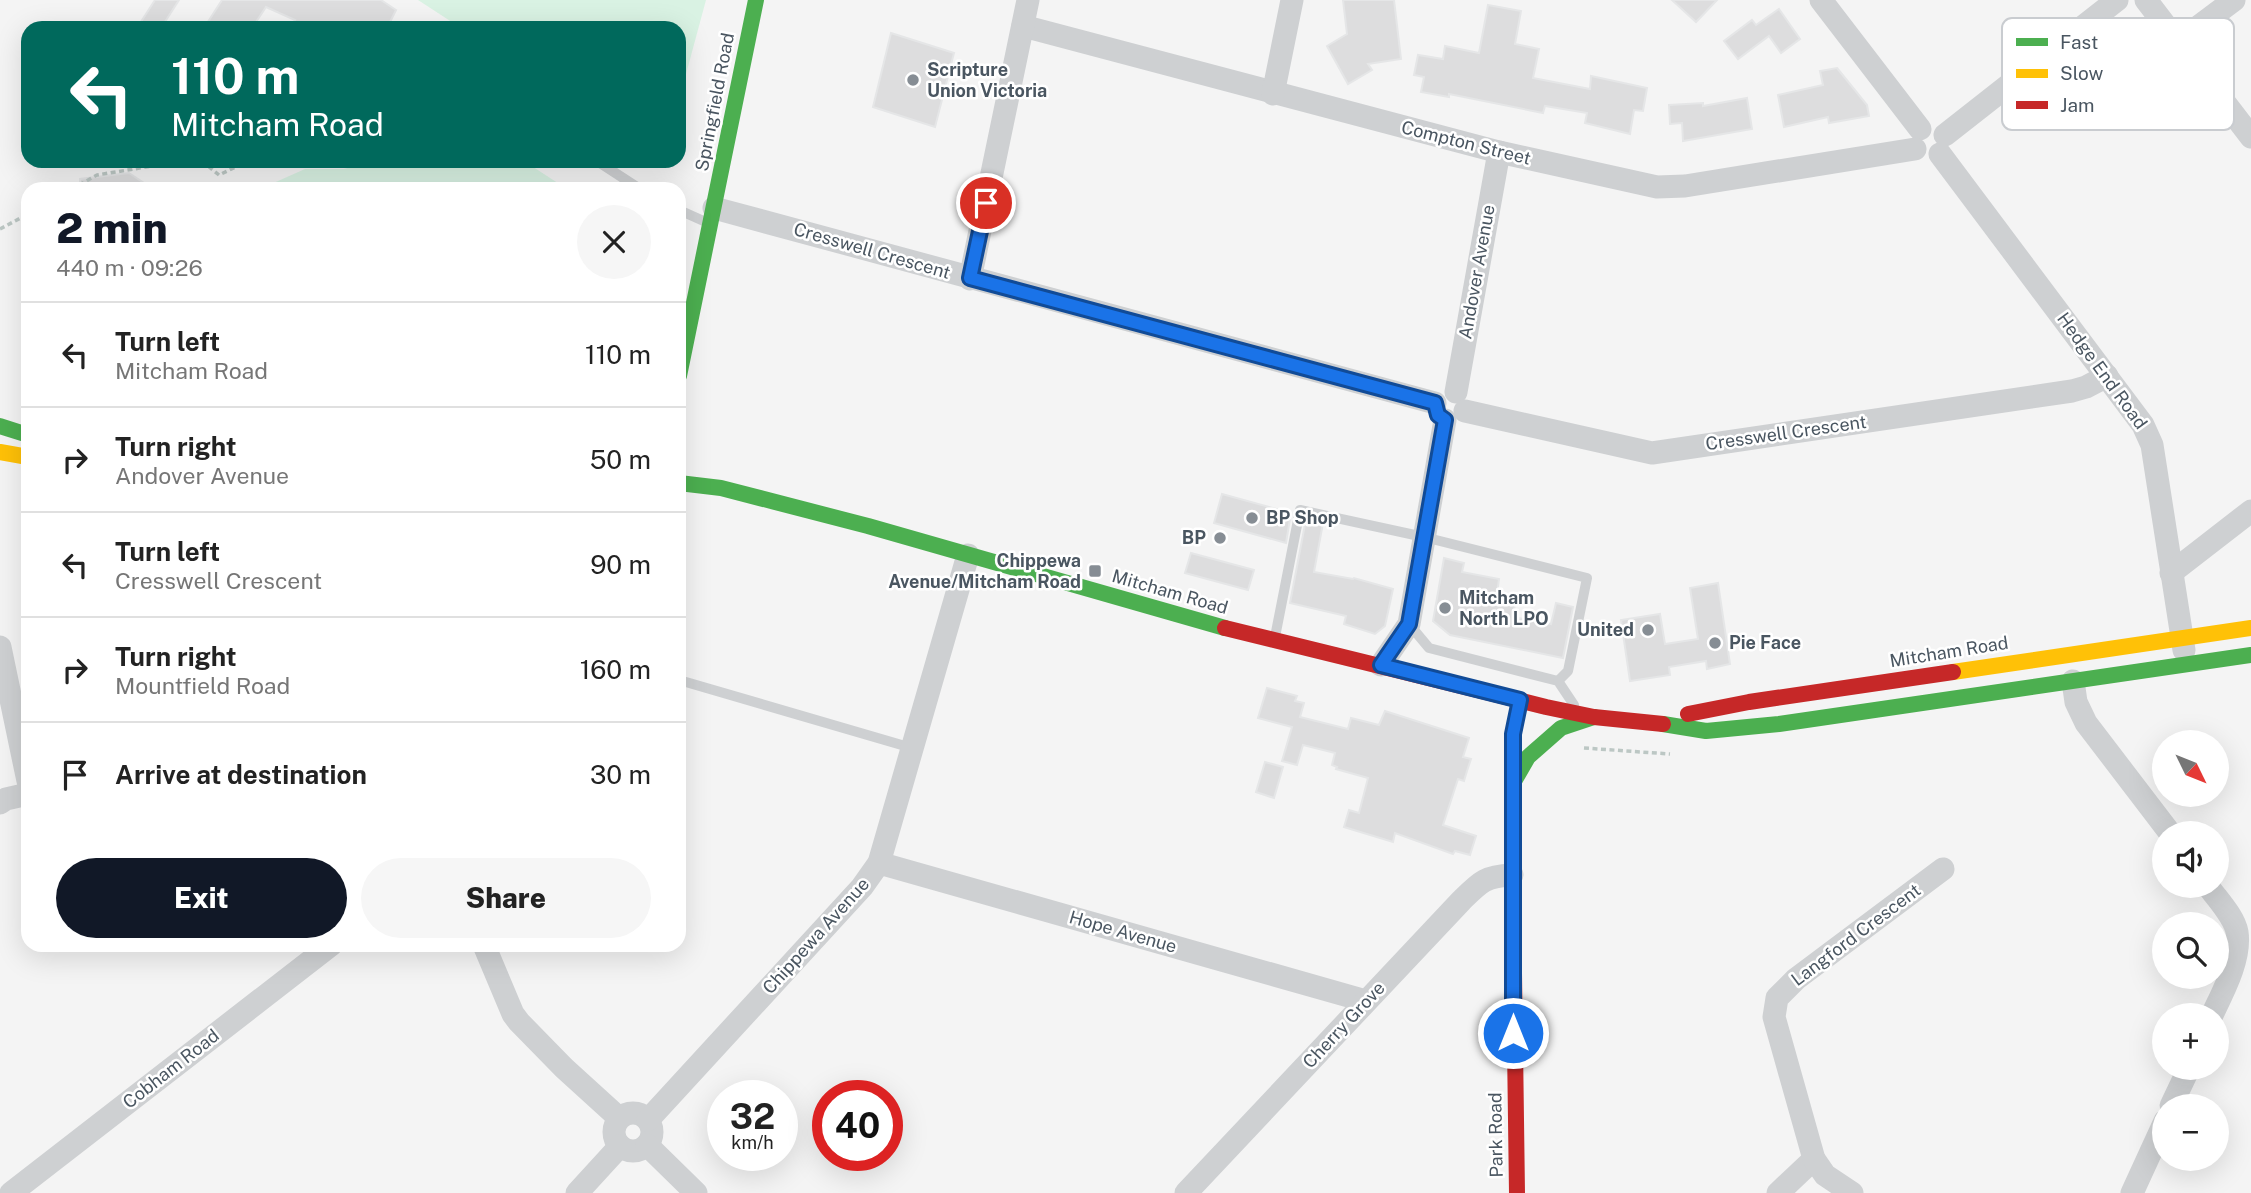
<!DOCTYPE html>
<meta charset="utf-8">
<style>
:root{--surface:#fff;--page:#f6f6f6;--text:#222;--muted:#767676;--line:#e0e0e0;--accent:#111827}
body{margin:0;font-family:"Public Sans",sans-serif;background:var(--page);color:var(--text);height:100vh;display:flex;flex-direction:column;font-size:26px;white-space:nowrap}
*{box-sizing:border-box;margin:0}
p{font-size:23px;color:var(--muted)}
.icon{flex:none;width:38px;height:38px;fill:none;stroke:currentColor;stroke-width:2;stroke-linecap:round;stroke-linejoin:round}
.map{position:relative;flex:1;overflow:hidden}
.sheet{position:absolute;left:21px;top:182px;width:665px;height:770px;display:flex;flex-direction:column;background:var(--surface);border-radius:21px;box-shadow:0 7px 28px #0002}
.sheet>*{flex:none}
.hud{position:absolute;left:21px;top:21px;width:665px;height:147px;border-radius:21px;box-shadow:0 7px 28px #0002;background:#00695c;color:#fff;overflow:hidden}
.needle{width:46px;rotate:133deg}
.buttons{position:absolute;left:2152px;top:730px;display:grid;gap:14px}
.buttons a{display:grid;place-items:center;width:77px;height:77px;border-radius:50%;background:var(--surface);box-shadow:0 7px 28px #0002;font-size:35px}
.speed{position:absolute;left:707px;top:1080px;display:flex;gap:14px;font-size:35px;font-weight:700;text-align:center}
.speed>*{display:grid;place-content:center;width:91px;height:91px;border-radius:50%;background:var(--surface);box-shadow:0 7px 28px #0002;line-height:1}
.speed small{font-size:18px;font-weight:400}
.speed .limit{border:10px solid #d22;background:#fff;color:#111}
.pin{position:absolute;display:grid;place-items:center;width:60px;height:60px;color:#fff;margin:-30px;border:4px solid #fff;border-radius:50%;box-shadow:0 2px 7px #0007}
.me{position:absolute;width:77px;margin:-38px;rotate:0deg;stroke-linejoin:round;filter:drop-shadow(0 0 5px #0008)}
.turn{display:flex;align-items:center;gap:24px;height:147px;padding:0 35px;font-size:32px}
.turn .icon{width:91px;height:91px;stroke-width:2.5}
.turn b{display:block;font-size:49px;line-height:60px}
.round{display:grid;place-items:center;flex:none;width:74px;height:74px;border-radius:37px;background:var(--page)}
.overview{display:flex;align-items:center;justify-content:space-between;height:119px;padding:0 35px}
h1{font-size:42px;font-weight:800;line-height:52px;color:var(--accent)}
.button{display:flex;gap:14px;margin-top:auto;padding:14px 35px}
.button a{flex:1;height:80px;border-radius:42px;background:var(--accent);color:#fff;font-size:28px;font-weight:800;line-height:80px;text-align:center}
.button a+a{background:var(--page);color:var(--text)}
ul{padding:0;list-style:none}
li{display:flex;align-items:center;gap:21px;height:105px;padding:0 35px;border-top:2px solid var(--line)}
li div{flex:1}
li b{display:block;font-size:26px}
li em{font-style:normal}
.map>svg:first-child{display:block}
</style>
<div class="map">
<svg width="2251" height="1193" viewBox="0 0 2251 1193">
<rect width="100%" height="100%" fill="#f4f4f4"/>
<!-- green -->
<g fill="#d9f2e3">
<polygon points="418,0 706,0 679,100 679,28 461,28"/>
<polygon points="372,161 524,161 567,189 260,189 305,169 344,169"/>
</g>
<!-- building -->
<g fill="#ddddde" stroke="#e5e6e7" stroke-width="2">
<polygon points="155,0 179,0 161,28 137,28"/>
<polygon points="222,0 381,0 396,10 387,28 290,28 295,20 266,7 252,28 204,28"/>
<polygon points="1343,0 1394,0 1401,59 1368,64 1372,70 1348,84 1327,46 1347,34"/>
<polygon points="1672,0 1717,0 1696,22"/>
<polygon points="1488,5 1521,11 1515,44 1539,49 1533,78 1590,89 1591,76 1647,88 1643,111 1634,110 1630,134 1585,123 1587,113 1545,106 1543,113 1449,94 1449,97 1421,92 1424,77 1414,75 1418,55 1443,59 1445,46 1479,53"/>
<polygon points="1779,9 1800,39 1781,53 1769,36 1738,59 1724,41 1752,20 1756,25"/>
<polygon points="891,33 954,53 935,127 873,107"/>
<polygon points="1837,68 1867,105 1869,116 1829,123 1828,117 1784,127 1778,95 1823,85 1820,71"/>
<polygon points="1747,98 1752,129 1683,141 1682,123 1670,124 1669,105 1703,103 1703,106"/>
<polygon points="129,173 153,189 80,189 80,179"/>
<polygon points="1222,494 1291,513 1286,543 1214,523"/>
<polygon points="1306,519 1323,523 1314,572 1353,579 1354,578 1393,589 1385,626 1375,634 1344,624 1346,616 1290,603"/>
<polygon points="1191,553 1254,570 1248,590 1185,573"/>
<polygon points="1444,558 1464,563 1462,572 1499,579 1497,594 1516,597 1513,617 1551,624 1556,603 1573,607 1563,658 1450,635 1433,621"/>
<polygon points="1718,583 1730,664 1707,669 1706,661 1669,667 1670,675 1630,681 1621,620 1660,614 1665,644 1698,639 1690,588"/>
<polygon points="1267,688 1297,696 1295,701 1304,703 1300,717 1348,729 1351,718 1379,725 1385,711 1469,738 1463,757 1471,759 1467,771 1464,781 1458,779 1443,825 1476,836 1470,855 1455,851 1453,854 1395,833 1393,842 1344,827 1349,810 1359,813 1368,778 1336,769 1337,767 1332,765 1335,753 1303,745 1297,765 1282,761 1292,727 1258,718"/>
<polygon points="1265,762 1283,767 1274,798 1256,792"/>
</g>
<g fill="none" stroke-linecap="round" stroke-linejoin="round">
<!-- path -->
<g stroke="#bcc7c4" stroke-width="3.5" stroke-dasharray="5 3.5" stroke-linecap="butt">
<polyline points="202,161 219,175 248,161"/>
<polyline points="332,161 340,163 344,161"/>
<polyline points="72,189 97,175 183,161"/>
<polyline points="0,229 28,214"/>
<polyline points="1584,748 1670,754"/>
</g>
<!-- lane -->
<g stroke="#ced0d2" stroke-width="10">
<polyline points="597,161 640,189"/>
<polyline points="679,210 708,223"/>
<polyline points="1409,624 1429,648 1558,681 1574,705"/>
<polyline points="1275,637 1300,510 1424,537 1587,578 1568,671 1558,681"/>
<polyline points="679,680 912,748"/>
</g>
<!-- street -->
<g stroke="#ced0d2" stroke-width="23">
<polyline points="1821,0 1920,129"/>
<polyline points="2146,0 2251,137"/>
<polyline points="1023,26 1499,152 1657,187 1685,186 1915,149"/>
<polyline points="2178,42 2234,0"/>
<polyline points="1273,94 1292,0"/>
<polyline points="1945,135 2117,0"/>
<polyline points="1940,154 2143,425 2152,445 2184,650"/>
<polyline points="714,208 1435,403"/>
<polyline points="970,279 1028,0"/>
<polyline points="1456,392 1499,152"/>
<polyline points="1465,411 1652,453 2072,391 2086,387 2107,376"/>
<polyline points="2171,573 2251,511"/>
<polyline points="0,647 28,781"/>
<polyline points="1381,665 1409,624 1445,420"/>
<polyline points="2073,681 2076,702 2086,723 2170,833"/>
<polyline points="0,803 6,799 28,794"/>
<polyline points="879,863 1366,1001"/>
<path d="M2208,886c9,13 26,30 29,46 4,27 -14,60 -25,83"/>
<polyline points="484,945 513,1014 519,1022 564,1068 619,1118"/>
<polyline points="2171,1106 2189,1068"/>
<circle cx="633" cy="1132" r="19"/>
<polyline points="648,1120 862,887 879,863 968,555"/>
<polyline points="647,1145 696,1193"/>
<polyline points="11,1193 331,945"/>
<polyline points="577,1193 620,1146"/>
<path d="M1186,1193l275,-292c19,-19 24,-25 51,-26"/>
<polyline points="1778,1193 1814,1159"/>
<polyline points="1852,1193 1825,1175 1814,1159 1774,1017 1777,998 1796,979 1943,869"/>
<polyline points="2132,1193 2165,1121"/>
</g>
<!-- fast -->
<g stroke="#4caf50" stroke-width="16">
<polyline points="679,376 756,0"/>
<polyline points="0,426 28,435"/>
<polyline points="679,483 721,488 868,526 1225,628"/>
<polyline points="1663,724 1706,731 1779,724 2251,655"/>
<polyline points="1513,783 1528,757 1561,728 1594,717"/>
</g>
<!-- slow -->
<g stroke="#ffc107" stroke-width="16">
<polyline points="0,452 28,457"/>
<polyline points="1953,672 2251,628"/>
<polyline points="1514,973 1513,734 1520,700"/>
</g>
<!-- jam -->
<g stroke="#c62828" stroke-width="16">
<polyline points="1225,628 1546,707 1594,717 1663,724"/>
<polyline points="1688,714 1749,702 1953,672"/>
<polyline points="1514,973 1517,1193"/>
</g>
</g>
<g fill="none" stroke-linecap="round" stroke-linejoin="round">
<!-- route casing -->
<g stroke="#114b97" stroke-width="18">
<polyline id="route" points="986,203 970,278 1435,403 1438,415 1445,420 1409,624 1381,665 1520,700 1513,734 1513,1033"/>
</g>
<!-- route -->
<use href="#route" stroke="#1a73e8" stroke-width="12"/>
</g>
<!-- markers -->
<g fill="#868d94" stroke="#fff" stroke-width="2.5">
<circle cx="913" cy="80" r="7"/>
<circle cx="1252" cy="518" r="7"/>
<circle cx="1220" cy="538" r="7"/>
<rect x="1088" y="564" width="14" height="14" rx="3.5"/>
<circle cx="1445" cy="608" r="7"/>
<circle cx="1648" cy="630" r="7"/>
<circle cx="1715" cy="643" r="7"/>
</g>
<g text-anchor="middle" stroke-width="5" stroke-linejoin="round" paint-order="stroke">
<!-- poi labels -->
<g font-size="18" font-weight="bold" fill="#4a5661" stroke="#fff" text-anchor="start">
<text x="927" y="76">Scripture<tspan x="927" dy="21">Union Victoria</tspan></text>
<text x="1266" y="524">BP Shop</text>
<text x="1206" y="544" text-anchor="end">BP</text>
<text x="1081" y="567" text-anchor="end">Chippewa<tspan x="1081" dy="21">Avenue/Mitcham Road</tspan></text>
<text x="1459" y="604">Mitcham<tspan x="1459" dy="21">North LPO</tspan></text>
<text x="1634" y="636" text-anchor="end">United</text>
<text x="1729" y="649">Pie Face</text>
</g>
<!-- street labels -->
<g font-size="18" fill="#4a5661" stroke="#fff">
<text transform="translate(715 102) rotate(-79)" y="6">Springfield Road</text>
<text transform="translate(1466 143) rotate(14)" y="6">Compton Street</text>
<text transform="translate(872 251) rotate(16)" y="6">Cresswell Crescent</text>
<text transform="translate(1477 272) rotate(-80)" y="6">Andover Avenue</text>
<text transform="translate(2102 371) rotate(54)" y="6">Hedge End Road</text>
<text transform="translate(1786 433) rotate(-8)" y="6">Cresswell Crescent</text>
<text transform="translate(1170 592) rotate(16)" y="6">Mitcham Road</text>
<text transform="translate(1949 652) rotate(-9)" y="6">Mitcham Road</text>
<text transform="translate(1123 932) rotate(16)" y="6">Hope Avenue</text>
<text transform="translate(1856 935) rotate(-37)" y="6">Langford Crescent</text>
<text transform="translate(816 936) rotate(-48)" y="6">Chippewa Avenue</text>
<text transform="translate(1344 1025) rotate(-47)" y="6">Cherry Grove</text>
<text transform="translate(171 1069) rotate(-38)" y="6">Cobham Road</text>
<text transform="translate(1496 1135) rotate(-91)" y="6">Park Road</text>
</g>
</g>
<!-- legend -->
<rect x="2002" y="18" width="232" height="112" rx="10" fill="#fff" stroke="#c9ccd0" stroke-width="2"/>
<rect x="2016" y="38" width="32" height="8" fill="#4caf50"/>
<rect x="2016" y="69" width="32" height="9" fill="#ffc107"/>
<rect x="2016" y="101" width="32" height="8" fill="#c62828"/>
<g font-size="19" fill="#4a5661">
<text x="2060" y="49">Fast</text>
<text x="2060" y="80">Slow</text>
<text x="2060" y="112">Jam</text>
</g>
</svg>
<div class="buttons">
<a><svg class="needle" viewBox="-14 -14 28 28"><path d="M0-13l5 13h-10z" fill="#e53935"/><path d="M0 13l5-13h-10z" fill="#767676"/></svg></a>
<a><svg class="icon" aria-label="sound" viewBox="0 0 24 24"><path d="M4 9h4l5-4v14l-5-4H4zM17 9q2 3 0 6"/></svg></a>
<a><svg class="icon" aria-label="search" viewBox="0 0 24 24"><circle cx="10" cy="10" r="6"/><path d="M15 15l6 6"/></svg></a>
<a>+</a>
<a>−</a>
</div>
<div class="speed"><div>32<small>km/h</small></div><div class="limit">40</div></div>
<div class="pin" style="left:986px;top:203px;background:#d93025"><svg class="icon" aria-label="arrive" viewBox="0 0 24 24"><path d="M6 21V4h12l-3 4 3 4H6"/></svg></div>
<svg class="me" style="left:1513px;top:1033px" viewBox="-20 -20 40 40"><circle r="17" fill="#1a73e8" stroke="#fff" stroke-width="3"/><path d="M0-11L8 9 0 5-8 9z" fill="#fff"/></svg>
<div class="hud">
<div class="turn"><svg class="icon" aria-label="left" viewBox="0 0 24 24"><path d="M17 20v-9H6M10 6l-5 5 5 5"/></svg><div><b>110 m</b>Mitcham Road</div></div>
</div>
<section class="sheet">
<div class="overview"><div><h1>2 min</h1><p>440 m · 09:26</p></div><a class="round"><svg class="icon" aria-label="close" viewBox="0 0 24 24"><path d="M6 6l12 12M18 6L6 18"/></svg></a></div>
<ul>
<li><svg class="icon" aria-label="left" viewBox="0 0 24 24"><path d="M17 20v-9H6M10 6l-5 5 5 5"/></svg><div><b>Turn left</b><p>Mitcham Road</p></div><em>110 m</em></li>
<li><svg class="icon" aria-label="right" viewBox="0 0 24 24"><path d="M7 20v-9h11M14 6l5 5-5 5"/></svg><div><b>Turn right</b><p>Andover Avenue</p></div><em>50 m</em></li>
<li><svg class="icon" aria-label="left" viewBox="0 0 24 24"><path d="M17 20v-9H6M10 6l-5 5 5 5"/></svg><div><b>Turn left</b><p>Cresswell Crescent</p></div><em>90 m</em></li>
<li><svg class="icon" aria-label="right" viewBox="0 0 24 24"><path d="M7 20v-9h11M14 6l5 5-5 5"/></svg><div><b>Turn right</b><p>Mountfield Road</p></div><em>160 m</em></li>
<li><svg class="icon" aria-label="arrive" viewBox="0 0 24 24"><path d="M6 21V4h12l-3 4 3 4H6"/></svg><div><b>Arrive at destination</b></div><em>30 m</em></li>
</ul>
<div class="button"><a>Exit</a><a>Share</a></div>
</section>
</div>
